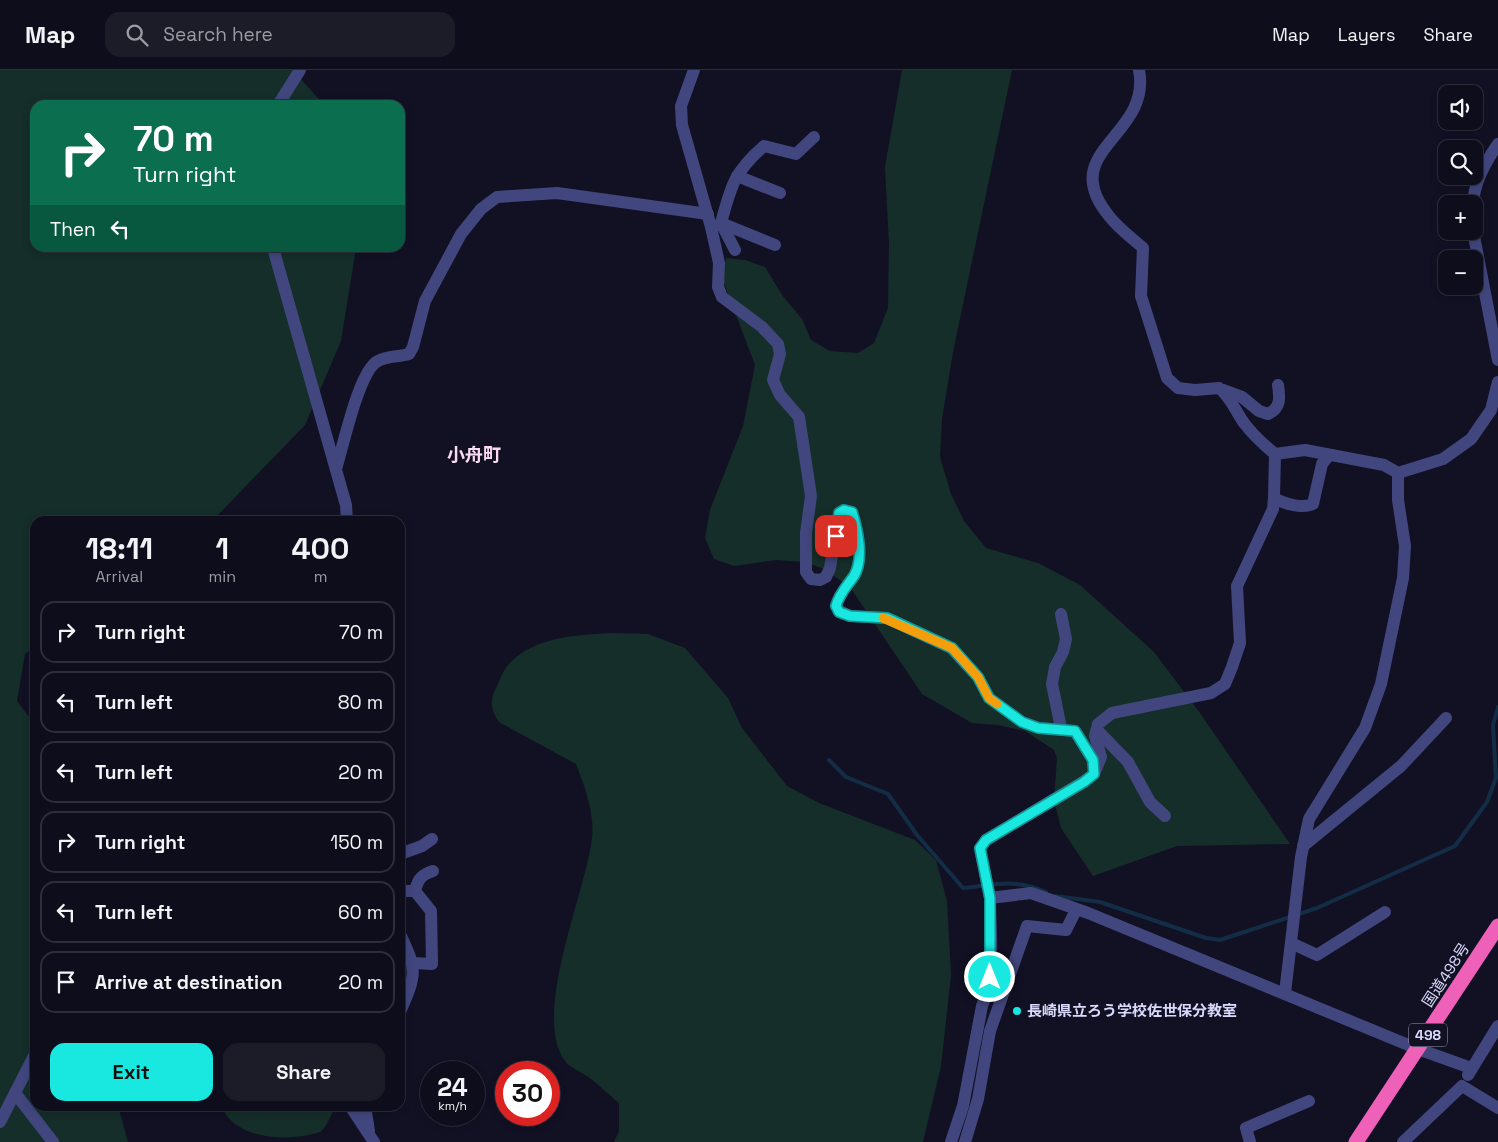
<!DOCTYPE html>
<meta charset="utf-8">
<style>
:root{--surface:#0e0d1b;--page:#1c1b28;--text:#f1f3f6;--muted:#9b9ca3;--line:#2e2d3a;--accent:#18e8e0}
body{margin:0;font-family:"Space Grotesk","Noto Sans JP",sans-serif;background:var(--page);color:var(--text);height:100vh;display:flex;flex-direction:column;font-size:19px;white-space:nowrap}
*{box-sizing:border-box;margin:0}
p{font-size:16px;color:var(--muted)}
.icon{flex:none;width:28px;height:28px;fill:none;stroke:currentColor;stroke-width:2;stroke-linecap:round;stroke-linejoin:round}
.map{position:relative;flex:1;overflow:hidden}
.sheet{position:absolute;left:30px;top:446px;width:375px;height:595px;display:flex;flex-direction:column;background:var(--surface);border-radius:15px;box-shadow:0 2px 8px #0003,0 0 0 1px var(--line)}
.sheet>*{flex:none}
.banner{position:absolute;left:30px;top:30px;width:375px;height:152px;border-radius:15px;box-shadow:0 2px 8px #0003,0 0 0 1px var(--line);background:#0b6e4f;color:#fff;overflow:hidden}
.buttons{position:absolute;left:1438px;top:15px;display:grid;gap:10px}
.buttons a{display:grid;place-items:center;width:45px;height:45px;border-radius:10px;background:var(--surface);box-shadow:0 2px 8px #0003,0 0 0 1px var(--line);font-size:25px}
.speed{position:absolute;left:420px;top:991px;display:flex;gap:10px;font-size:25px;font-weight:700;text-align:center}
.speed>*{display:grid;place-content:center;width:65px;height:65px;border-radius:50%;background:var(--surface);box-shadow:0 2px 8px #0003,0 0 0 1px var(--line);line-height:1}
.speed small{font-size:12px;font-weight:400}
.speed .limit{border:8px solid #d22;background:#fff;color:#111}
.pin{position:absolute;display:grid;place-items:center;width:42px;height:42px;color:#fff;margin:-21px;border-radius:10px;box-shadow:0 2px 8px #0006}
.me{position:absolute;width:55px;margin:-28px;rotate:0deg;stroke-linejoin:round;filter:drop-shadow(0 0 4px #0008)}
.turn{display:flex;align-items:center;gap:18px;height:105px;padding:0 20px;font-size:22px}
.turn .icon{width:65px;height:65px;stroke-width:2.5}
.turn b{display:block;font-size:35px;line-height:42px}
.then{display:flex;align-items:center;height:48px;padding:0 20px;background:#0003;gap:10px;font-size:19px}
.eta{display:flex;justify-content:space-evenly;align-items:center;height:85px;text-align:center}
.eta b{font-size:30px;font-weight:700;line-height:35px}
.action{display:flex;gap:10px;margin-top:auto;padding:10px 20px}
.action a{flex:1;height:58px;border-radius:15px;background:var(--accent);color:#111;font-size:20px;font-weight:700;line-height:58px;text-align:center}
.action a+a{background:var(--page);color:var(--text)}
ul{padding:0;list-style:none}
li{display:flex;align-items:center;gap:15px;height:62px;margin:0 10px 8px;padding:0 10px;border:2px solid var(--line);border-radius:15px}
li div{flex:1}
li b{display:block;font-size:19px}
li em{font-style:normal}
header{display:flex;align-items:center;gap:30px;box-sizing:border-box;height:70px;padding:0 25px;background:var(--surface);border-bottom:1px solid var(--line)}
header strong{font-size:24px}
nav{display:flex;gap:28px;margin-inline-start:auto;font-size:18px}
.search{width:350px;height:45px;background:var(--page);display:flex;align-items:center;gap:12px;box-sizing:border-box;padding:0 18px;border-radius:15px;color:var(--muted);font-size:19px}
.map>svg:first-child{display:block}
</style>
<header>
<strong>Map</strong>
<div class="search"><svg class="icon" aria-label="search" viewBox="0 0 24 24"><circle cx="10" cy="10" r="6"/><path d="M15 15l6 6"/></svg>Search here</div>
<nav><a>Map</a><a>Layers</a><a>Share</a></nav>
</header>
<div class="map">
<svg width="1498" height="1072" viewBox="0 0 1498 1072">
<rect width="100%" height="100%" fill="#121124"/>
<!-- green -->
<g fill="#152e29">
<polygon points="0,0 293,0 324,35 35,35 35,178 356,178 341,271 305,355 212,451 35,451 35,577 25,584 17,631 35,655 35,1036 118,1036 128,1072 0,1072"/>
<polygon points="902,0 1012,0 953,282 942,349 940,387 951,424 964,451 986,478 1038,493 1080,515 1154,582 1200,643 1290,774 1177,776 1093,806 1061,758 1054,730 1057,688 1054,680 1025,661 998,655 972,653 922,624 850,517 822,498 804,492 776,490 734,496 714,489 705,468 710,440 743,356 755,295 722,208 726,188 745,190 765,197 782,225 802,249 811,270 830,281 858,283 874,273 888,238 889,174 885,97"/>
<path d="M613,563l35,1 37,14 43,50 14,30 45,58 32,17 96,37 21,20 11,41 4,74 -10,91 -18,76h-309l5,-11v-28c-11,-9 -21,-19 -32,-27 -7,-5 -18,-9 -22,-15 -34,-46 21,-169 27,-223 3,-24 -7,-51 -16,-74l-77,-42c-10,-15 -9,-23 -1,-38 3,-7 6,-15 11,-20 26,-28 68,-29 104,-31z"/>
<path d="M221,1036h115c-5,8 -9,21 -16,26 -31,10 -84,9 -99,-26z"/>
</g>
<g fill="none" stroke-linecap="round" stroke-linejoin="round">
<!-- stream -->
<g stroke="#132d46" stroke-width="4">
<path d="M829,690l17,17 42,17 29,41 46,53c31,-3 53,-10 83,4"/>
<polyline points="1055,826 1100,832 1206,868 1220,870 1317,838 1455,776 1487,732 1496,708 1493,655 1498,637"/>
</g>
<!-- minor -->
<g stroke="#41477e" stroke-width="12">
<path d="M694,0l-13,36 1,19 29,102 8,36 -1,24 4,10 40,30 16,17 2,10 -7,26 7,15 19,22 12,79 -5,37v39l5,7 9,1 6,-3 4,-9 9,-55 5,-3 8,2c6,18 12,47 2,64 -7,10 -15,18 -18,30l3,5 11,5 37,2 64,30 27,29 11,21 33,24 17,6 36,3 18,29 1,14"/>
<path d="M1139,0c13,67 -84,80 -30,146 9,12 23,22 34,32l-2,48 26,82 11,10 17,2 24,-2c12,10 16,22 25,35 9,12 20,22 31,31l30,-4 79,15 14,8 45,-14 28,-20 20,-29 7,-28"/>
<polyline points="278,35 300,0"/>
<polyline points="737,106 780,123"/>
<path d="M1473,134c1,-22 13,-43 25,-60"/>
<polyline points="718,155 721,153 735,180"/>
<polyline points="1473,161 1498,290"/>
<path d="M775,175l-54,-22c10,-37 13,-51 43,-77l32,8 18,-17"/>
<polyline points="273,178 346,435 347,451"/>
<path d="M1223,320l19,7 17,14 9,3c13,-6 12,-16 10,-29"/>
<path d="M1275,384l-1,44c10,6 29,11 39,6l9,-40 7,-9"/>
<path d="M336,399c7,-22 23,-99 42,-108 9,-5 21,-4 31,-7l4,-7 12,-46 36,-67 20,-25 16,-12 60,-4 151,21"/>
<polyline points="1274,428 1273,439 1237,516 1240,573 1232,597 1225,614 1211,623 1112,643 1098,654 1095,666 1101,687 1094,704 1083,712 986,770 980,779 990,828 1031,823 1088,843 1418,979 1471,998 1470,1000"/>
<polyline points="1061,544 1066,569 1063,582 1055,597 1052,614 1061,658"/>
<polyline points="1097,660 1128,692 1150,732 1165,746"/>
<polyline points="1303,776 1401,696 1446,648"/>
<polyline points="400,784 422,776 432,769"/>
<polyline points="400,821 415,821 431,841 432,894 413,893"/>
<path d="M415,821c3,-12 6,-16 18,-20"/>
<path d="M400,864c18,37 16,41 0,78"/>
<polyline points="1291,873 1317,885 1385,842"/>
<polyline points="1285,923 1301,787 1309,749 1365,658 1381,614 1403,508 1405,476 1398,430 1398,403"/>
<polyline points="1468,1005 1498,956"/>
<polyline points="15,1023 53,1072"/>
<polyline points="350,1036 374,1072"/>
<polyline points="365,1036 369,1061"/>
<polyline points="0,1052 35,984"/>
<path d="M951,1072l12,-36 19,-100c14,-32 8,-73 8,-108"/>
<polyline points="965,1072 978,1029 990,961 1027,856 1066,860 1076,840"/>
<polyline points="1250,1072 1246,1058 1309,1031"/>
<polyline points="1403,1072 1462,1016 1498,1038"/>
</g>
<!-- highway -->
<polyline stroke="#ef60b8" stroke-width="15" points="1356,1072 1498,856"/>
</g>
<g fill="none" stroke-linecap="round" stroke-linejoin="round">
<!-- route casing -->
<g stroke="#109792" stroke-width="12">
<path id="route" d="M836,466l3,-23 5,-3 8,2c6,18 12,48 2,64 -7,10 -15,18 -18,30l3,6 11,4 37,2 65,30 26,29 11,21 33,24 16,6 37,3 18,29 1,14 -10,8 -98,58 -6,8 10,50v79"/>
</g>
<!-- route -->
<use href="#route" stroke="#18e8e0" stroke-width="9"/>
<!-- slow -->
<polyline stroke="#f59e0b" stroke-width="9" points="883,548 952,578 978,607 989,628 997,634"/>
</g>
<!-- markers -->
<circle fill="#18e8e0" stroke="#121124" stroke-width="2" cx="1017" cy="941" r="5"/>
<g text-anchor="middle" stroke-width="5" stroke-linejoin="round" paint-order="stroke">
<!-- shield labels -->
<rect fill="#121124" stroke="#9d9dba" stroke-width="1" x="1409" y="953.5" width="38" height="23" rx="4"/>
<g font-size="14" font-weight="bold" fill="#d8d9fb">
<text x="1428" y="970">498</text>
</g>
<!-- street labels -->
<g font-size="15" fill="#d8d9fb" stroke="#121124">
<text transform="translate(1446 905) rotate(-57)" y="5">国道498号</text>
</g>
<!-- poi labels -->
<g font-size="15" font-weight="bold" fill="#d8d9fb" stroke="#121124" text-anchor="start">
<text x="1027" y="946">長崎県立ろう学校佐世保分教室</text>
</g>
<!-- quarter labels -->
<g font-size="18" font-weight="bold" fill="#fbdaf4" stroke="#121124">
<text x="474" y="391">小舟町</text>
</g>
</g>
</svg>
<div class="buttons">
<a><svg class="icon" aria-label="sound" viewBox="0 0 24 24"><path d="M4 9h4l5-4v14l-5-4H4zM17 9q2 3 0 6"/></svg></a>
<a><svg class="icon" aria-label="search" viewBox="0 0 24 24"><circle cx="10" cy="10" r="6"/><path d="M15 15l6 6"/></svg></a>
<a>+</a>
<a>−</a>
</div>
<div class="speed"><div>24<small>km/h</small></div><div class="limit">30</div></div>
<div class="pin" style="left:836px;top:466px;background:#d93025"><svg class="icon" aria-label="arrive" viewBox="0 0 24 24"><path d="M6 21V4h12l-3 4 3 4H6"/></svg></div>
<svg class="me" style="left:990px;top:907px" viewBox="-20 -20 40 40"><circle r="17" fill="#18e8e0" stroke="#fff" stroke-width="3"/><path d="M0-11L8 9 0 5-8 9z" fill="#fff"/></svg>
<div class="banner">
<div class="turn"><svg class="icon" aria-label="right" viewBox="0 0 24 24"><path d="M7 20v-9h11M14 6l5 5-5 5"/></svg><div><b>70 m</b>Turn right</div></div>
<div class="then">Then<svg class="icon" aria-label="left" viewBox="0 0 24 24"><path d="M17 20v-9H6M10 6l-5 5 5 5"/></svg></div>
</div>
<section class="sheet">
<div class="eta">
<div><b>18:11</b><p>Arrival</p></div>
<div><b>1</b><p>min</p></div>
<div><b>400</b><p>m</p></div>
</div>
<ul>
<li><svg class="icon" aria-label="right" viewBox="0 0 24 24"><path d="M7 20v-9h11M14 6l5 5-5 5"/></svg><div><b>Turn right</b></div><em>70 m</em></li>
<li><svg class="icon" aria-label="left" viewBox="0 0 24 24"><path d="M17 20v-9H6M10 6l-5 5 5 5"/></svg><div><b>Turn left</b></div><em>80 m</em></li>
<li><svg class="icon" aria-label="left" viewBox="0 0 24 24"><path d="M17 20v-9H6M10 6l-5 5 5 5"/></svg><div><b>Turn left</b></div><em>20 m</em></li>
<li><svg class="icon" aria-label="right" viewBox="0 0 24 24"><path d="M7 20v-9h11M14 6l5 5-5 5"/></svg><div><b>Turn right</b></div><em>150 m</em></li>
<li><svg class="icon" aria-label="left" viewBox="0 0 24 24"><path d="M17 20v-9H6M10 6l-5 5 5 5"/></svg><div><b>Turn left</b></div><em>60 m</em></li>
<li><svg class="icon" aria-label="arrive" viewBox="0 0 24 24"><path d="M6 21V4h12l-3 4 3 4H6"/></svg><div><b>Arrive at destination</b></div><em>20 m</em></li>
</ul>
<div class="action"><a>Exit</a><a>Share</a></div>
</section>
</div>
